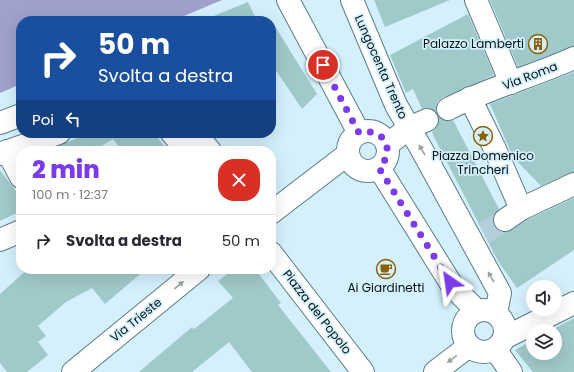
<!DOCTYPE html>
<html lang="it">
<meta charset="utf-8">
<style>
:root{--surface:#fff;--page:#f2f2f3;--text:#2b2b33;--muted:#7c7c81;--line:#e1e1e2;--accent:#7c3aed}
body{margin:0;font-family:Poppins,sans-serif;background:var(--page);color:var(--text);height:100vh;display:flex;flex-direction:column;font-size:15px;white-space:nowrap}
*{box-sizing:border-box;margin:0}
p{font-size:13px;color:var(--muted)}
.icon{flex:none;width:22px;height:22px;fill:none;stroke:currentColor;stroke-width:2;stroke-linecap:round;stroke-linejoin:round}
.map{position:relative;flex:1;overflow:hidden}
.details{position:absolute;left:16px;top:146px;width:260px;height:128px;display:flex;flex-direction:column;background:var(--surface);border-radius:16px;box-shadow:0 4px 16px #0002}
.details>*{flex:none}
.banner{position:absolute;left:16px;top:16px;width:260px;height:122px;border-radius:16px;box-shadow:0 4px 16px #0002;background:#1a4fa0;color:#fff;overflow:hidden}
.controls{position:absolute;left:526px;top:280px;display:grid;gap:8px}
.controls a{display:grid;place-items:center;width:36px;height:36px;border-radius:50%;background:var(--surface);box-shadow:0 4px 16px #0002;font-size:20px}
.pin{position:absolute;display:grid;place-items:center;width:34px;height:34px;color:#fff;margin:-17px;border:2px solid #fff;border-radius:50%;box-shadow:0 1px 4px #0007}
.me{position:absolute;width:44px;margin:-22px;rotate:328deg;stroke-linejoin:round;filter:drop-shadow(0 0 3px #0008)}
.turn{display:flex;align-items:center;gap:14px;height:84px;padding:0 16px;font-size:18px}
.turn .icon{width:52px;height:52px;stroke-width:2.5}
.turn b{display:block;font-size:28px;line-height:34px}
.then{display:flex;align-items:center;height:38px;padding:0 16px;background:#0003;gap:8px;font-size:15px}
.round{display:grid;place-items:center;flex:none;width:42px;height:42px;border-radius:16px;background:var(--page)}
.overview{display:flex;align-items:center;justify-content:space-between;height:68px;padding:0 16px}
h1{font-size:24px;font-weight:800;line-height:30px;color:var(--accent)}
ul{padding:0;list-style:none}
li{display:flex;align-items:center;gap:12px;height:52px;padding:0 16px;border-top:1px solid var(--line)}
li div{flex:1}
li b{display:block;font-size:15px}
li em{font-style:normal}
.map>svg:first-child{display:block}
</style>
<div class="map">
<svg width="574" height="372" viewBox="0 0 574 372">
<rect width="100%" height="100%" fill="#d3f0fc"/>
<!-- water -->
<polygon fill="#9fa0cc" points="0,0 222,0 172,21 21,21 21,84 0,93"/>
<!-- building -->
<g fill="#a0c9c9">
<polygon points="374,0 450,0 385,27"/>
<polygon points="490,0 574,0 574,46 518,67"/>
<polygon points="248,2 257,21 204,21 204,20"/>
<polygon points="468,14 494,75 442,98 437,102 436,112 429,108 422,109 413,89 406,93 390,55"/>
<polygon points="271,20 317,94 302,109 271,63"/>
<polygon points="574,72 574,172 541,186 513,157 490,104"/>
<polygon points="439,117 447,121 453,120 499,209 494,215 493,221 495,227 499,231 506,232 512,230 527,220 574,198 574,250 517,288 498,261 434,137 432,132 437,127"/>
<polygon points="90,133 154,133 168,151 122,151 113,139 93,151 46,151"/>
<polygon points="0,170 21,198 21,211 0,221"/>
<polygon points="28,269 146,269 105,304 92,288 66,302 38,326 46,336 38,342 48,355 27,372 7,372 0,363 0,294"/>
<polygon points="234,269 255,269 281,303 278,305 331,372 252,372 229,342 192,372 139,372 192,327 194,329 233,298 218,281"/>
<polygon points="574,318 574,372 533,372 515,350 533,340 533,353 555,353 555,331 550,331"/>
</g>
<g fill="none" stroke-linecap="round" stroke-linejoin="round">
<!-- street-tunnel -->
<polyline stroke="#b4cfda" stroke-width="22" stroke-dasharray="22 11" stroke-linecap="butt" points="484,233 505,220"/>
<!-- street casing -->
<g stroke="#5a7c89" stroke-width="24">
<g id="street">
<polyline points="352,0 396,105 422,150 500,293 496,313"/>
<polyline points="476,0 511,83"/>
<polyline points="470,98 494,147 521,209"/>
<path d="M448,109c40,-21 84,-32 126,-51"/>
<polyline points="0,123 21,115"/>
<polyline points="172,133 187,151"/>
<polyline points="195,133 210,151"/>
<polyline points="387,145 409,128 427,120"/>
<polyline points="7,151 21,177"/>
<polyline points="0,154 59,133"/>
<polyline points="505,220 521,209 574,184"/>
<polyline points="0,240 21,231"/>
<polyline points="271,253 363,372"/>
<polyline points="504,338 574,303"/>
</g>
</g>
<!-- secondary casing -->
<g stroke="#5a7c89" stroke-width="24">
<g id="secondary">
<polyline points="288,0 359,133"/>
<circle cx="368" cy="151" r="20"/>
<polyline points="379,168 453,287 477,311"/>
<polyline points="271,213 348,154"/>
<circle cx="484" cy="331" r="21"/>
<polyline points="495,349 511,372"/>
<polyline points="73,372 199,269"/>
<polyline points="435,372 469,346"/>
</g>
</g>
<!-- street -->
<use href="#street" stroke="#fff" stroke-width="22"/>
<!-- secondary -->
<use href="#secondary" stroke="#fff" stroke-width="22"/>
</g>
<!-- one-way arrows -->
<defs><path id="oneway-solid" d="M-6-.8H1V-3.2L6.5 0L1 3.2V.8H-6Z"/></defs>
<g fill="#9ba0a2">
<use href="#oneway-solid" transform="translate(422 150) rotate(-120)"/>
<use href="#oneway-solid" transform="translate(491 277) rotate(-119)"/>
<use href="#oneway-solid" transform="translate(179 285) rotate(-39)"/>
<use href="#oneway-solid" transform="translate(452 359) rotate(143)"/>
</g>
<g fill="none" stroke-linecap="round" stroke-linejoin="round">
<!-- route -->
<path stroke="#7c3aed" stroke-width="7" stroke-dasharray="0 12.6" d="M323,65l36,68c24,-7 38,17 20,35l71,114"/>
</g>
<!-- icons -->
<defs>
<g id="building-ring" transform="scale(1)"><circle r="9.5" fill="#d3f0fc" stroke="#8c6105" stroke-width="1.5"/><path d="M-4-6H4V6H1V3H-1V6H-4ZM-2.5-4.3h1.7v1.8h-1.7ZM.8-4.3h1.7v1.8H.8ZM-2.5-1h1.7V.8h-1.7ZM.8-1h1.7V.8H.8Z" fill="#8c6105"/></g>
<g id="sight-ring" transform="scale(1)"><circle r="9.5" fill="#d3f0fc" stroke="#8c6105" stroke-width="1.5"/><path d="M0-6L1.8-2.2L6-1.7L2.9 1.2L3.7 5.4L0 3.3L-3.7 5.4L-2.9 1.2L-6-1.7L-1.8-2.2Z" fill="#8c6105"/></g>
<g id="cafe-ring" transform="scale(1)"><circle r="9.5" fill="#d3f0fc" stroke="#8c6105" stroke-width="1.5"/><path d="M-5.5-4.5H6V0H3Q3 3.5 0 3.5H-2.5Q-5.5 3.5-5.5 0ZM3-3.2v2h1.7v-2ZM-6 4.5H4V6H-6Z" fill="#8c6105"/></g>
</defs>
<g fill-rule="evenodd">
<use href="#building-ring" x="538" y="44"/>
<use href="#sight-ring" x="483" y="136"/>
<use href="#cafe-ring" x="386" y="269"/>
</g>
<g text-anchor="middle" stroke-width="3.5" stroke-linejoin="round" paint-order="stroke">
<!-- poi labels -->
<g font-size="12" fill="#051116" stroke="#d3f0fc">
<text x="524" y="48" text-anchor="end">Palazzo Lamberti</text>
<text x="483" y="160">Piazza Domenico<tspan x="483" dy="14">Trincheri</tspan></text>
<text x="386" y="292">Ai Giardinetti</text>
</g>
<!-- street labels -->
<g font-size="12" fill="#051116" stroke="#d3f0fc">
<text transform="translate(381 67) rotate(66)" y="4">Lungocenta Trento</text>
<text transform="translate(530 76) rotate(-21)" y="4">Via Roma</text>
<text transform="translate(317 312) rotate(52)" y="4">Piazza del Popolo</text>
<text transform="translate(136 320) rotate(-39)" y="4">Via Trieste</text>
</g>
</g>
</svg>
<div class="controls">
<a><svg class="icon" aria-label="sound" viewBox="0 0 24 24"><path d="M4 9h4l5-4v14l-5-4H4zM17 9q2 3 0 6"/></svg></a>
<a><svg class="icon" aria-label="layers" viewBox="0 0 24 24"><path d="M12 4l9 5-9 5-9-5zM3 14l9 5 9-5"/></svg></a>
</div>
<div class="pin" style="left:323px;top:65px;background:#d93025"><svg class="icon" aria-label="arrive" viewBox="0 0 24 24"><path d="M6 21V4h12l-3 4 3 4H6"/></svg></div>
<svg class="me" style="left:450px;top:282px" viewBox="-20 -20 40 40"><path d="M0-17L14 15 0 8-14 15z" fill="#7c3aed" stroke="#fff" stroke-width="4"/></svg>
<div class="banner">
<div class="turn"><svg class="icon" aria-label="right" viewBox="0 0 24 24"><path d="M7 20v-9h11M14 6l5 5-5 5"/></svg><div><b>50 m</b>Svolta a destra</div></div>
<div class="then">Poi<svg class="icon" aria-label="left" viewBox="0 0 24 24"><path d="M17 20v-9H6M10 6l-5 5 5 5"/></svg></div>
</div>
<section class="details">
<div class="overview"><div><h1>2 min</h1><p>100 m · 12:37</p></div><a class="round" style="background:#d93025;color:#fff"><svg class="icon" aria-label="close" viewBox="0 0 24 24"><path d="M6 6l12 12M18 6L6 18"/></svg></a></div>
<ul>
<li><svg class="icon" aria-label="right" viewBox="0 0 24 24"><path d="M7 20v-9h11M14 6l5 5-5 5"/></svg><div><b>Svolta a destra</b></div><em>50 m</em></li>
</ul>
</section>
</div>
